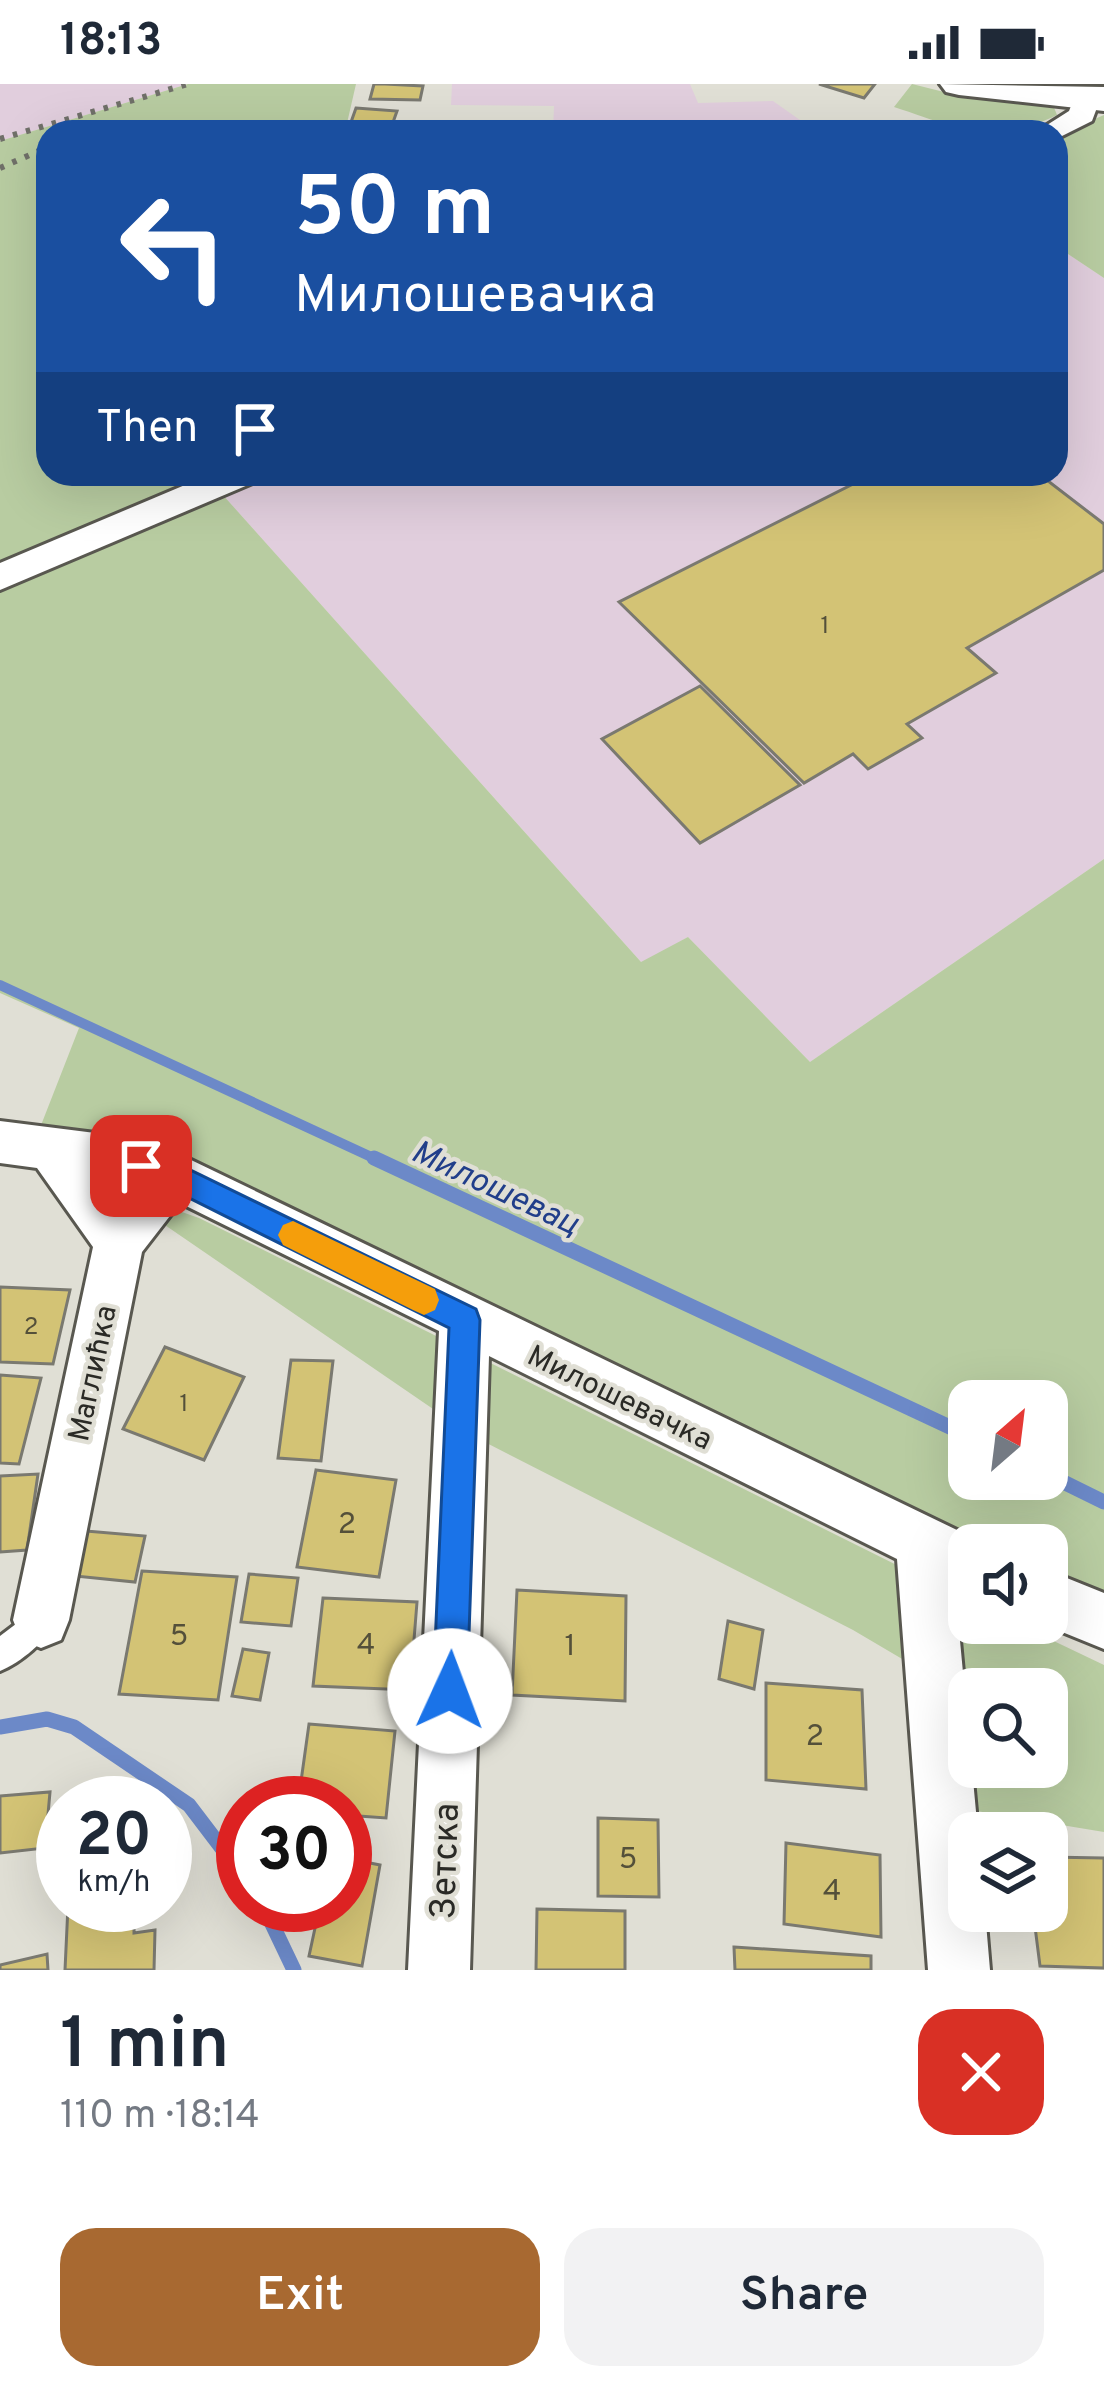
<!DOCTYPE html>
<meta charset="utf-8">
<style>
:root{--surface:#fff;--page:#f2f2f3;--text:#1f2937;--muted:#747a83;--accent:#a86931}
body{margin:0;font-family:Overpass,sans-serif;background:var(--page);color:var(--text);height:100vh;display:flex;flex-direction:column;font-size:45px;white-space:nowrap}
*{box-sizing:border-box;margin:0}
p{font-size:39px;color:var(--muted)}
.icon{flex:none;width:66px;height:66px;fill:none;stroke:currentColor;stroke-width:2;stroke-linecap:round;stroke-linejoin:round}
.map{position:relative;height:1886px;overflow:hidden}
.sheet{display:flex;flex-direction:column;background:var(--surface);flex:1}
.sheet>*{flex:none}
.banner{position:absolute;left:36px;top:36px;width:1032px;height:366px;border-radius:36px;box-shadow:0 12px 48px #0002;background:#1a4fa0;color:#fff;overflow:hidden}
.needle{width:78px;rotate:28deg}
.fabs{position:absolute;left:948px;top:1296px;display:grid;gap:24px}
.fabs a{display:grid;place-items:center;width:120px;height:120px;border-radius:24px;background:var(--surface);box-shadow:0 12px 48px #0002;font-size:60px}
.speed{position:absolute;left:36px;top:1692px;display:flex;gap:24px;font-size:60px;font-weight:700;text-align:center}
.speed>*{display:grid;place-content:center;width:156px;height:156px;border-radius:50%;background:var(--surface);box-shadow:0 12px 48px #0002;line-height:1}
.speed small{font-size:30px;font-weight:400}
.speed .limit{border:18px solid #d22;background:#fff;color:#111}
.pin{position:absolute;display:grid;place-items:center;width:102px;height:102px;color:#fff;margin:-51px;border-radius:24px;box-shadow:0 6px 18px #0006}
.me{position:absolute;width:132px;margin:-66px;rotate:2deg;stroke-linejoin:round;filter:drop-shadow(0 0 9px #0008)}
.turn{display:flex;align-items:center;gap:42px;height:252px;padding:0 60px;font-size:54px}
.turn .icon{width:156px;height:156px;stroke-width:2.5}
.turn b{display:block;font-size:84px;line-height:102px}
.then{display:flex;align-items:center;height:114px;padding:0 60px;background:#0003;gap:24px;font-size:45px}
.round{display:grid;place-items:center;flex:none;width:126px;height:126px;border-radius:36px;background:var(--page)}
.headline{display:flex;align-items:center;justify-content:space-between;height:204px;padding:0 60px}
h1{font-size:72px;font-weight:600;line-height:90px}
.primary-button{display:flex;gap:24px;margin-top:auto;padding:24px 60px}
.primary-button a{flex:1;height:138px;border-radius:36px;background:var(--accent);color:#fff;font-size:48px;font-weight:600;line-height:138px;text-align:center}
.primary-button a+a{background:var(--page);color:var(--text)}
.status{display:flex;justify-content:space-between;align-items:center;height:84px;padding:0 60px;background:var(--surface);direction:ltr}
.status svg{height:33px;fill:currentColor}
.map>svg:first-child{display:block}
</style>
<div class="status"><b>18:13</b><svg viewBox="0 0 49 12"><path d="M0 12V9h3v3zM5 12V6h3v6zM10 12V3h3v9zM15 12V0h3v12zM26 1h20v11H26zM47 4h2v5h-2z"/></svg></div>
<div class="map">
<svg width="1104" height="1886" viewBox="0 0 1104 1886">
<rect width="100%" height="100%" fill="#e0dfd5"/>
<!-- industrial -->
<g fill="#e1cedd">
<polygon points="0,0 188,0 0,57"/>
<polygon points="452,0 690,0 698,19 773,17 817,48 553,48 554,22 451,21"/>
<polygon points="1056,162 1104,194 1104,775 810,978 688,853 642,879 222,410 269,390 1056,390"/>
</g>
<!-- green -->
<g fill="#b8cca1" fill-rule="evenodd">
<path d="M188,0h168l-11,48h-297v342h164l10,20 419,468 47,-25 122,125 294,-203v764l-57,-29v-49h-78l-933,-407 43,-110 -79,-35v-852zM969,1317h78v78h-78z"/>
<path d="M912,0l40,10 101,11 4,10c-68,33 -97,13 -163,-8z"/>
<polygon points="1104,31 1104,194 1056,162 1056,52"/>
<path d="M108,1102l91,32 770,383v22h47l88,42v167l-146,-24 -10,-122 -95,-56 -382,-195zM969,1605h78v78h-78z"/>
</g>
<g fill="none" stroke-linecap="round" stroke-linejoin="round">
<!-- stream-far1 -->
<polyline stroke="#6c89c8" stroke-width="10" points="0,901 380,1077"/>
<!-- stream -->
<g stroke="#6c89c8" stroke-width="15">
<polyline points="374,1074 969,1352"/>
<polyline points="1047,1390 1104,1418"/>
<polyline points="0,1643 47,1635 74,1643 189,1721 243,1792"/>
<polyline points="263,1821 294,1886"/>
</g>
</g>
<!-- building -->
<g fill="#d3c375" stroke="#7a7970" stroke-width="3">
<polygon points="374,0 385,0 423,2 420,16 370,15"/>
<polygon points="819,0 875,0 864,14"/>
<polygon points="356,24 397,27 391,44 350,41"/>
<rect x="499" y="40" width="41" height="8"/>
<polygon points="873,390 1039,390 1104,440 1104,486 967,564 996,589 907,640 922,654 868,685 853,670 804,699 619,518"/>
<polygon points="700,602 800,701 700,759 602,655"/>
<polygon points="0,1203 70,1206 53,1280 0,1278"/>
<polygon points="165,1263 244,1293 204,1376 123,1345"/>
<polygon points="291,1276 333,1277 321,1377 278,1374"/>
<polygon points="0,1291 41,1294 19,1380 0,1379"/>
<polygon points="316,1386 396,1396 379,1493 297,1483"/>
<polygon points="38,1390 27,1466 0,1468 0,1392"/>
<polygon points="86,1447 145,1452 135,1498 75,1492"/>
<polygon points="142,1487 237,1493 218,1616 119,1610"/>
<polygon points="249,1490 298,1494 291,1542 241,1538"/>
<polygon points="517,1506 626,1512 625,1617 512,1611"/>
<polygon points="323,1514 417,1518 410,1606 313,1602"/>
<polygon points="728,1537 763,1546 754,1605 719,1595"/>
<polygon points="243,1565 269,1569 260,1616 232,1612"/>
<polygon points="766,1599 862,1606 866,1705 766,1696"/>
<polygon points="309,1640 395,1647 386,1734 345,1731 345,1719 298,1719"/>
<polygon points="50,1708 45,1764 0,1769 0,1712"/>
<polygon points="598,1734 658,1736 659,1813 598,1812"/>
<polygon points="786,1759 880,1771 881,1853 784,1840"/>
<polygon points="1047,1773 1104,1774 1104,1884 1040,1882 1033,1827 1047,1827"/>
<polygon points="345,1774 380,1781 362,1882 309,1872 320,1821 345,1821"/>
<polygon points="102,1821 101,1836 134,1831 134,1849 155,1846 154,1886 65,1886 68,1822"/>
<polygon points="537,1825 625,1827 625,1886 536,1886"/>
<polygon points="734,1863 871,1872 871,1886 735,1886"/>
<polygon points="47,1870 48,1886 0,1886 0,1881"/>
</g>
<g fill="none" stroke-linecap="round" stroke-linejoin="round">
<!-- lane casing -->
<g stroke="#595850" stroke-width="6">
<path id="lane" d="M41,1521l11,4 4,11c-8,20 -36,43 -56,51v-35z"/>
</g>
<!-- street casing -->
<g stroke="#595850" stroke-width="6">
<g id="street">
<polygon points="1087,5 1101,13 1092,37 1056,55 1056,48 1036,48 1069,27 1077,7"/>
<polygon points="211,390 260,390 255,398 0,506 0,479"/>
<path d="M0,1037l111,14 78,24 799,386h-19v48l-14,-6 23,246h-9v78h16l5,59h-62l-31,-411 -408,-203 -19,614h-62l31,-639 -259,-128 -38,49 -73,368 -8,20 -20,8 -20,-8 -8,-20 80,-373 -56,-79 -37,-5zM100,1093l34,9 -14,17z"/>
<polygon points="1047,1486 1104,1509 1104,1565 1040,1539 1047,1539"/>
</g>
</g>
<!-- secondary casing -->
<g stroke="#595850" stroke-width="6">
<polygon id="secondary" points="940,0 1104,3 1104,27 959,11 946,8"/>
</g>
<!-- lane -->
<use href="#lane" fill="#fff" fill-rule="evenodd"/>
<!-- street -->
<use href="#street" fill="#fff" fill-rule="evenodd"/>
<!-- secondary -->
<use href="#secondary" fill="#fff" fill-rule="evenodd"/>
<!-- rail -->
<g stroke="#707069" stroke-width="6" stroke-dasharray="4.5 9" stroke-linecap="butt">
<polyline points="0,55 188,0"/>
<polyline points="0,84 48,63"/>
</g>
</g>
<!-- route -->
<polygon fill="#1a73e8" stroke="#114b97" stroke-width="3" points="141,1069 182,1082 476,1225 480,1236 467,1607 462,1620 450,1625 438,1620 433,1607 449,1244 165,1102 131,1091 127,1082 131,1072"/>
<!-- slow -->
<polygon fill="#f59e0b" points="293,1137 435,1205 439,1216 435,1226 424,1231 413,1226 283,1161 278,1151 283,1141"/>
<g text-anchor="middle" stroke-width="9" stroke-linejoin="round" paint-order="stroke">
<!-- number labels -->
<g font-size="24" fill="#54503a">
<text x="825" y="549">1</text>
<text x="31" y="1250">2</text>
<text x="184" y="1327">1</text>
</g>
<!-- street labels -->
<g font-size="30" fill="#2a2a26" stroke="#e0dfd5">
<text transform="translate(92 1289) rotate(-78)" y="10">Маглићка</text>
<text transform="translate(620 1313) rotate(26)" y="10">Милошевачка</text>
</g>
<!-- near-number labels -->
<g font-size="30" fill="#54503a">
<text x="347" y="1449">2</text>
<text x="179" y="1561">5</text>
<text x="366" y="1570">4</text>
<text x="570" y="1571">1</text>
<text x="815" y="1661">2</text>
<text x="628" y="1784">5</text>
<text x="832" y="1816">4</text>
</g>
<!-- water labels -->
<g font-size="33" font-style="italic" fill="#213e8a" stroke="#e0dfd5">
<text transform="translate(496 1102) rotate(25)" y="12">Милошевац</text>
</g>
<!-- near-street labels -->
<g font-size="36" fill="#2a2a26" stroke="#e0dfd5">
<text transform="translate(443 1777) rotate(-88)" y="13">Зетска</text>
</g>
</g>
</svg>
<div class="fabs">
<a><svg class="needle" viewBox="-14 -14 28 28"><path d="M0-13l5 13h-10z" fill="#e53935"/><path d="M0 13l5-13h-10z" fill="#747a83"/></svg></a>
<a><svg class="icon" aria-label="sound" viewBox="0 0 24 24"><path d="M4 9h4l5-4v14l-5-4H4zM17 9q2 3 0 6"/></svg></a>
<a><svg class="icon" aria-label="search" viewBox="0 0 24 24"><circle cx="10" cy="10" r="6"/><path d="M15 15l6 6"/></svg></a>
<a><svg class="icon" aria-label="layers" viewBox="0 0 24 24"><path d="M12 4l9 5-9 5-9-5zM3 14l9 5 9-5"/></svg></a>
</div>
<div class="speed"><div>20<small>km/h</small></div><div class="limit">30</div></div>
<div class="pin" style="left:141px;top:1082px;background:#d93025"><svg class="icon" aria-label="arrive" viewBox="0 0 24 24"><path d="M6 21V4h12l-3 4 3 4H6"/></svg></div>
<svg class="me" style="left:450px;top:1607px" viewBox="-20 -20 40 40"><circle r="19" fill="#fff"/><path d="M0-13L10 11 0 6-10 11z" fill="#1a73e8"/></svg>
<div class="banner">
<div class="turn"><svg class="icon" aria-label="left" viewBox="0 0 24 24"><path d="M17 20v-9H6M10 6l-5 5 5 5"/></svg><div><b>50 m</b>Милошевачка</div></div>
<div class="then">Then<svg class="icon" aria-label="arrive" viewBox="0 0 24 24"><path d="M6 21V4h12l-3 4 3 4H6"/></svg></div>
</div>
</div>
<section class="sheet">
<div class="headline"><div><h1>1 min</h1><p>110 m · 18:14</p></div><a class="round" style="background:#d93025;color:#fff"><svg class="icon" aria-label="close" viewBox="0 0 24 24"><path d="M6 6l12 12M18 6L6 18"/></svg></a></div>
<div class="primary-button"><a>Exit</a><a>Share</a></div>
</section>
